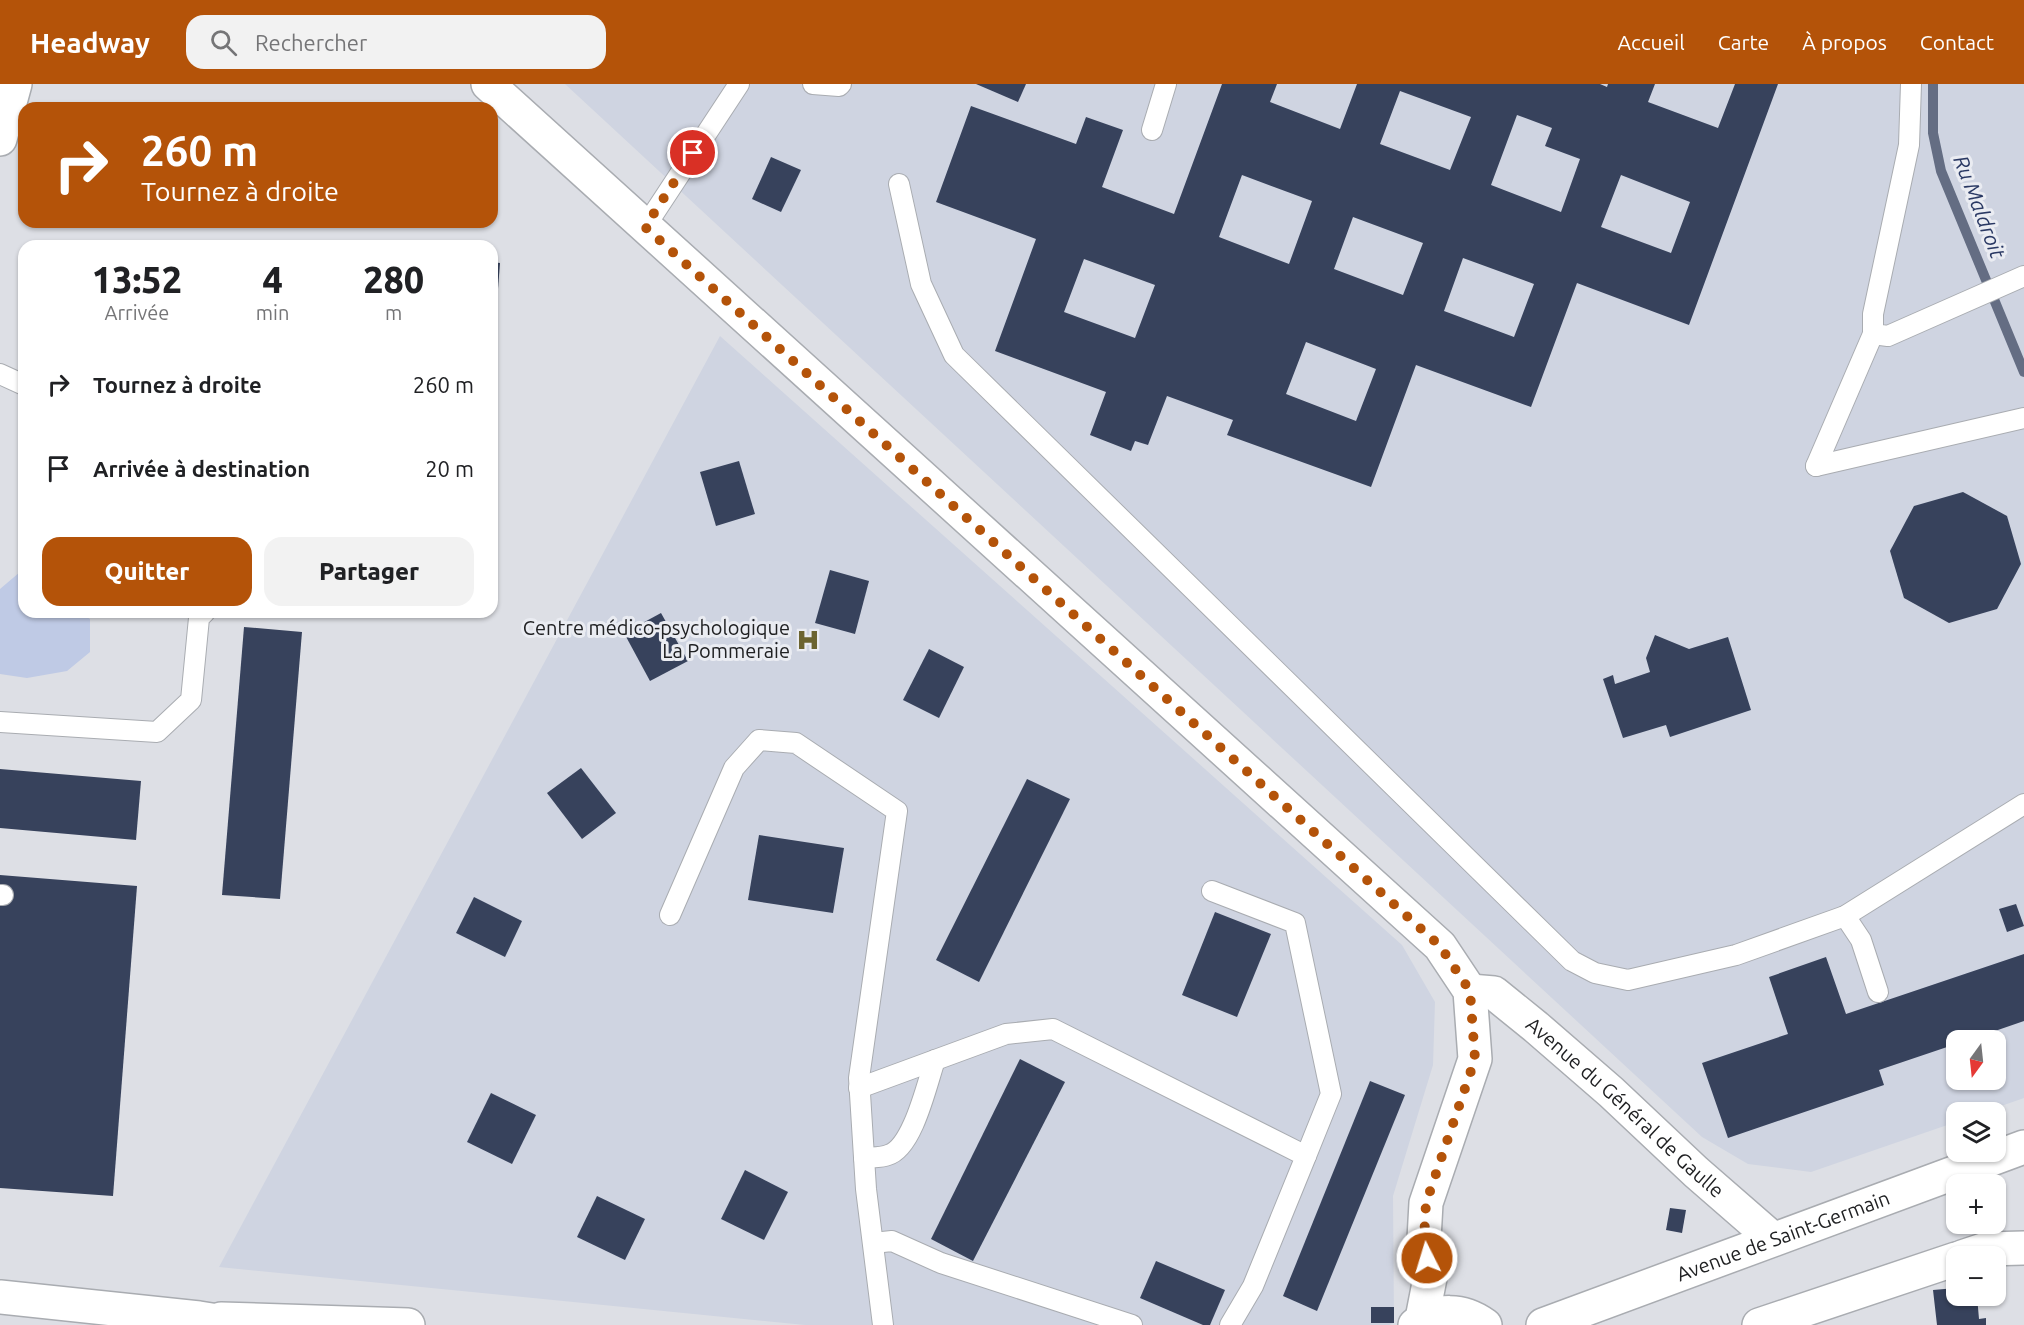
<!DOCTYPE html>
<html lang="fr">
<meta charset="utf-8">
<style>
:root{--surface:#fff;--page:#f2f2f2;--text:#202124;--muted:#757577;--accent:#b45309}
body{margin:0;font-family:Ubuntu,sans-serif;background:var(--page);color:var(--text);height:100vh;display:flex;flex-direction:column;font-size:22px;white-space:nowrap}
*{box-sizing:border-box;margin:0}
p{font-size:20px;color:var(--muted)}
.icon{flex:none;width:33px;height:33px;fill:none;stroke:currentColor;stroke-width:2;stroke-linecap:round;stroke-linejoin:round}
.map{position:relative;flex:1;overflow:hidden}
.drawer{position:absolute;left:18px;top:156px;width:480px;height:378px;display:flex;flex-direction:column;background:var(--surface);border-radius:18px;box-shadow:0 2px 4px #0004}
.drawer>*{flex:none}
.top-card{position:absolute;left:18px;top:18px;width:480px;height:126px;border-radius:18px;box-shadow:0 2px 4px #0004;background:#b45309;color:#fff;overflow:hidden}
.needle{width:39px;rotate:195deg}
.controls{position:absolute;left:1946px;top:946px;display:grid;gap:12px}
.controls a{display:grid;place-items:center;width:60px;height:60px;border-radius:12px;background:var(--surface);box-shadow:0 2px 4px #0004;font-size:30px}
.pin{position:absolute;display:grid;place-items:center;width:51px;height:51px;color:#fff;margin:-26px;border:3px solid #fff;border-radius:50%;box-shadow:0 2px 6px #0007}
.me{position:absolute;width:66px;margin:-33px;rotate:355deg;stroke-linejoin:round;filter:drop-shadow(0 0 4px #0008)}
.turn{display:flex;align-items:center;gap:21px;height:126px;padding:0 24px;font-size:27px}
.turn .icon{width:78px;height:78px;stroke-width:2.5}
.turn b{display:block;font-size:42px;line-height:51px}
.eta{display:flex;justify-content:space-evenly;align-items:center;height:102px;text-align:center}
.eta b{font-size:36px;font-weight:800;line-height:42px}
.action{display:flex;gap:12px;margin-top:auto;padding:12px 24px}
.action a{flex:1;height:69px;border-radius:18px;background:var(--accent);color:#fff;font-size:24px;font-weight:800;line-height:69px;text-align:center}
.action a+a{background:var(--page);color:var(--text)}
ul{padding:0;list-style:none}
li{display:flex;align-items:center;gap:18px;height:84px;padding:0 24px}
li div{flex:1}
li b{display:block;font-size:22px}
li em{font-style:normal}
header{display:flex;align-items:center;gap:36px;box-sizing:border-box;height:84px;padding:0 30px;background:var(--accent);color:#fff}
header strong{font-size:28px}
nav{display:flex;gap:33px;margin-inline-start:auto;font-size:21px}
.search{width:420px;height:54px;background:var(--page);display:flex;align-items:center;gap:15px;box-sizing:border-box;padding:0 21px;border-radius:18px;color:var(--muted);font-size:22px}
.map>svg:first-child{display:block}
</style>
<header>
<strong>Headway</strong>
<div class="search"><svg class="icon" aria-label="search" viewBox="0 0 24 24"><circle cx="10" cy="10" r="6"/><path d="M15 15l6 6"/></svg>Rechercher</div>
<nav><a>Accueil</a><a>Carte</a><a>À propos</a><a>Contact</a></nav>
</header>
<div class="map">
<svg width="2024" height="1241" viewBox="0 0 2024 1241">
<rect width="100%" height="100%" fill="#dddfe5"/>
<!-- built -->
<g fill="#cfd4e1" fill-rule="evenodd">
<path d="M565,0h1459v1014l-43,15h-25v9l-145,50 -63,-8 -46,-27zM1956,957h39v39h-39z"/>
<polygon points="720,252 1402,861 1435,918 1433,981 1393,1112 1394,1239 1389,1241 805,1241 219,1183"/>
</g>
<!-- green -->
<polygon fill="#bfcae5" points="20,488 24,491 24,528 79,528 90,535 90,568 67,587 27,594 0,590 0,505"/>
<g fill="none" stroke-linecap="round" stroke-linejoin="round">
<!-- stream -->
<polyline stroke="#646d83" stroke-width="10" points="1933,0 1933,49 1941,87 2024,288"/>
</g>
<!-- building -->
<g fill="#37425c" fill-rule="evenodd">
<polygon points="976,0 1026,0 1018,18"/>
<path d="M1222,0h55l-7,18 70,27 17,-45h243l7,3 1,-3h47l-7,18 70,26 17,-44h43l-89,241 -112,-42 -46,124 -115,-42 -45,122 -144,-52 6,-15 -66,-24 -19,49 -13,-4 -4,10 -41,-16 16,-43 -111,-41 41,-112 -100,-37 35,-96 105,38 10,-27 37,13 -21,57 72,27zM1400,7l71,26 -21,53 -70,-26zM1517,31l35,13 -7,18 35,13 -19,53 -70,-27zM1242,91l70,26 -23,63 -70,-27zM1621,91l69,27 -19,51 -70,-26zM1353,133l70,26 -20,52 -69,-26zM1463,174l71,26 -20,53 -70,-26zM1084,175l71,26 -20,53 -71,-26zM1306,258l70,27 -20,52 -70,-27z"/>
<polygon points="771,73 801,86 781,128 752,115"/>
<polygon points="492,178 500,179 494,257 492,257"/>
<polygon points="739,377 755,430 716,442 700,388"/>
<polygon points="1963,408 2007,432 2021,480 1997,525 1949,539 1904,514 1890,467 1914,422"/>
<polygon points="830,486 869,497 855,550 815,539"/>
<polygon points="661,529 688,577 650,597 624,549"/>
<polygon points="244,543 302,548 280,815 222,811"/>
<polygon points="1655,551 1689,565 1728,553 1751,626 1670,653 1666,641 1623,654 1603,595 1613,591 1615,600 1650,588 1646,574"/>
<polygon points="929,565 964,583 939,634 903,616"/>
<polygon points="581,684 616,729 582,755 547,709"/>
<polygon points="0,685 141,697 136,756 0,744"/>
<polygon points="1027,695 1070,715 979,898 936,876"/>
<polygon points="759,751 844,764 833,829 748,816"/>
<polygon points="0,791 137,802 113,1112 0,1104"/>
<polygon points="474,813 522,837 505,873 456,849"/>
<polygon points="2016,820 2024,842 2007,848 1999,825"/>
<polygon points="1215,828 1271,850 1237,933 1182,911"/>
<polygon points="2024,870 2024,937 1966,957 1956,957 1956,960 1879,986 1884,1001 1728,1054 1702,979 1788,950 1769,893 1826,873 1846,930"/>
<polygon points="1020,975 1065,998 973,1177 931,1155"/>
<polygon points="1370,997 1405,1011 1317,1227 1283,1212"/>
<polygon points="491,1009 536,1031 512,1080 467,1058"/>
<polygon points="745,1086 788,1108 764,1156 721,1135"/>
<polygon points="597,1112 645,1135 625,1176 577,1153"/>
<polygon points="1670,1124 1686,1126 1682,1149 1666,1146"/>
<polygon points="1156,1177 1225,1206 1210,1241 1203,1241 1140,1214"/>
<polygon points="1956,1204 1956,1212 1977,1212 1979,1235 1986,1234 1986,1241 1937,1241 1933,1206"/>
<rect x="1371" y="1223" width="23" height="16"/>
</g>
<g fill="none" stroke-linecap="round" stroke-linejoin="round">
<!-- lane casing -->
<g stroke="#a9acb1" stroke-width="22">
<g id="lane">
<polyline points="813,0 839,2 841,0"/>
<polyline points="1911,0 1909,61 1873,230 1873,250 1888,252 2024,192"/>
<polyline points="1152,46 1166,0"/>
<polyline points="899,100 921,200 954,271 1572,877 1595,889 1628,896 1736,871 1845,832 2024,720"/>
<polyline points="645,143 739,0"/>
<polyline points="0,290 24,301"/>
<polyline points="1816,382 2024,334"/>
<polyline points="1816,382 1873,250"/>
<polyline points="0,638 157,648 191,616 199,534 205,528"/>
<polyline points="1212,807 1295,839 1331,1010 1306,1072"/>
<polyline points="0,811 3,811"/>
<polyline points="670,831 734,684 759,656 796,659 897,727 859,994 866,1105 883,1241"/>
<polyline points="1845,832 1861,856 1878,908"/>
<polyline points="859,1004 1006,950 1053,945 1306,1072 1253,1202 1230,1241"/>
<path d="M864,1074c7,-1 17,0 24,-3 25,-7 39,-72 47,-95"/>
<polyline points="873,1159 892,1157 941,1179 1132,1241"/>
</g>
</g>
<!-- street casing -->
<g stroke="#a9acb1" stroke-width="36">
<g id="street">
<polyline points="0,55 15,0"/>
<polyline points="1962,1173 1986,1165 2024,1164"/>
<polyline points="1759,1241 1956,1175"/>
</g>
</g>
<!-- secondary casing -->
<g stroke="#a9acb1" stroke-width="36">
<g id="secondary">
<polyline points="488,0 1440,862 1470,907 1475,975 1426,1119 1424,1155 1430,1194 1422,1235"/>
<path id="s1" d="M1470,907l24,2 42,34 75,65 85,80 77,67"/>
<polyline points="0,1213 199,1234 243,1241"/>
<polyline points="221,1235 408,1241"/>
<path d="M1415,1241c22,-17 48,-16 70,0"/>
<path id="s2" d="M1543,1241l481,-178"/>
</g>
</g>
<!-- lane -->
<use href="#lane" stroke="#fff" stroke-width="20"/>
<!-- street -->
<use href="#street" stroke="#fff" stroke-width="33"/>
<!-- secondary -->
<use href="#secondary" stroke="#fff" stroke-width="33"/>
</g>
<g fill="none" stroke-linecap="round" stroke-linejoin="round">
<!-- route -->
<polyline stroke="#b45309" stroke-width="10" stroke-dasharray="0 18" points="693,69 645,143 1440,862 1470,907 1475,975 1426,1119 1424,1155 1427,1174"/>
</g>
<!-- icons -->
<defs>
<g id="hospital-bare" transform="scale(1.8)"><path d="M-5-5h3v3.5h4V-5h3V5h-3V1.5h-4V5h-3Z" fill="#6c6431" stroke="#eaecf2" stroke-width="2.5" paint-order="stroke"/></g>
</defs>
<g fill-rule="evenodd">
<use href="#hospital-bare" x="808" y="556"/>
</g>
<g text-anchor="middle" stroke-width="6" stroke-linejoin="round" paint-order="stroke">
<!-- poi labels -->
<g font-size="20" fill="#202123" stroke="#eaecf2" text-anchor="end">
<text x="790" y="551">Centre médico-psychologique<tspan x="790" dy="23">La Pommeraie</tspan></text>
</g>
<!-- street labels -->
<g font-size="20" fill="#202123" stroke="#eaecf2">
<text dy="7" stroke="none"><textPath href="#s1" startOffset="198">Avenue du Général de Gaulle</textPath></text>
<text dy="7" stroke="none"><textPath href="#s2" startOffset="256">Avenue de Saint-Germain</textPath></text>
</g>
<!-- water labels -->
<g font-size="21" font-style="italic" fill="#293863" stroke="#eaecf2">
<text transform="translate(1979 123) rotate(69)" y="7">Ru Maldroit</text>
</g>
</g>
</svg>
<div class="controls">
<a><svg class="needle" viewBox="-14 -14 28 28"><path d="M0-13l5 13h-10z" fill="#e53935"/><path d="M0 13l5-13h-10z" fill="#757577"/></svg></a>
<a><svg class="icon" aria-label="layers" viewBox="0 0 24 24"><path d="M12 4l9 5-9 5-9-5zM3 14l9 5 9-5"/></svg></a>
<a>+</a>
<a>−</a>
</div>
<div class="pin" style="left:693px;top:69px;background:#d93025"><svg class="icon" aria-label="arrive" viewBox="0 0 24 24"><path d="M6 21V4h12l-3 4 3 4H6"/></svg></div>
<svg class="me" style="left:1427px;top:1174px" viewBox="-20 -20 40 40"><circle r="17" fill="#b45309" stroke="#fff" stroke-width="3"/><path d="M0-11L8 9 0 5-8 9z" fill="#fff"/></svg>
<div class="top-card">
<div class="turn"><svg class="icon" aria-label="right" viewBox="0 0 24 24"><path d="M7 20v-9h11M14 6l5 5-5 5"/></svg><div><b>260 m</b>Tournez à droite</div></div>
</div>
<section class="drawer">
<div class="eta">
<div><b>13:52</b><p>Arrivée</p></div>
<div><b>4</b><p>min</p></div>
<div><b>280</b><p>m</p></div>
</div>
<ul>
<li><svg class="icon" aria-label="right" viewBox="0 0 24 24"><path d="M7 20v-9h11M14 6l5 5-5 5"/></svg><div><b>Tournez à droite</b></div><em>260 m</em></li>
<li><svg class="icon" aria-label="arrive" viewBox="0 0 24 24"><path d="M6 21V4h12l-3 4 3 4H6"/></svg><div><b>Arrivée à destination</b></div><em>20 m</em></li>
</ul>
<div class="action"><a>Quitter</a><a>Partager</a></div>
</section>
</div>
